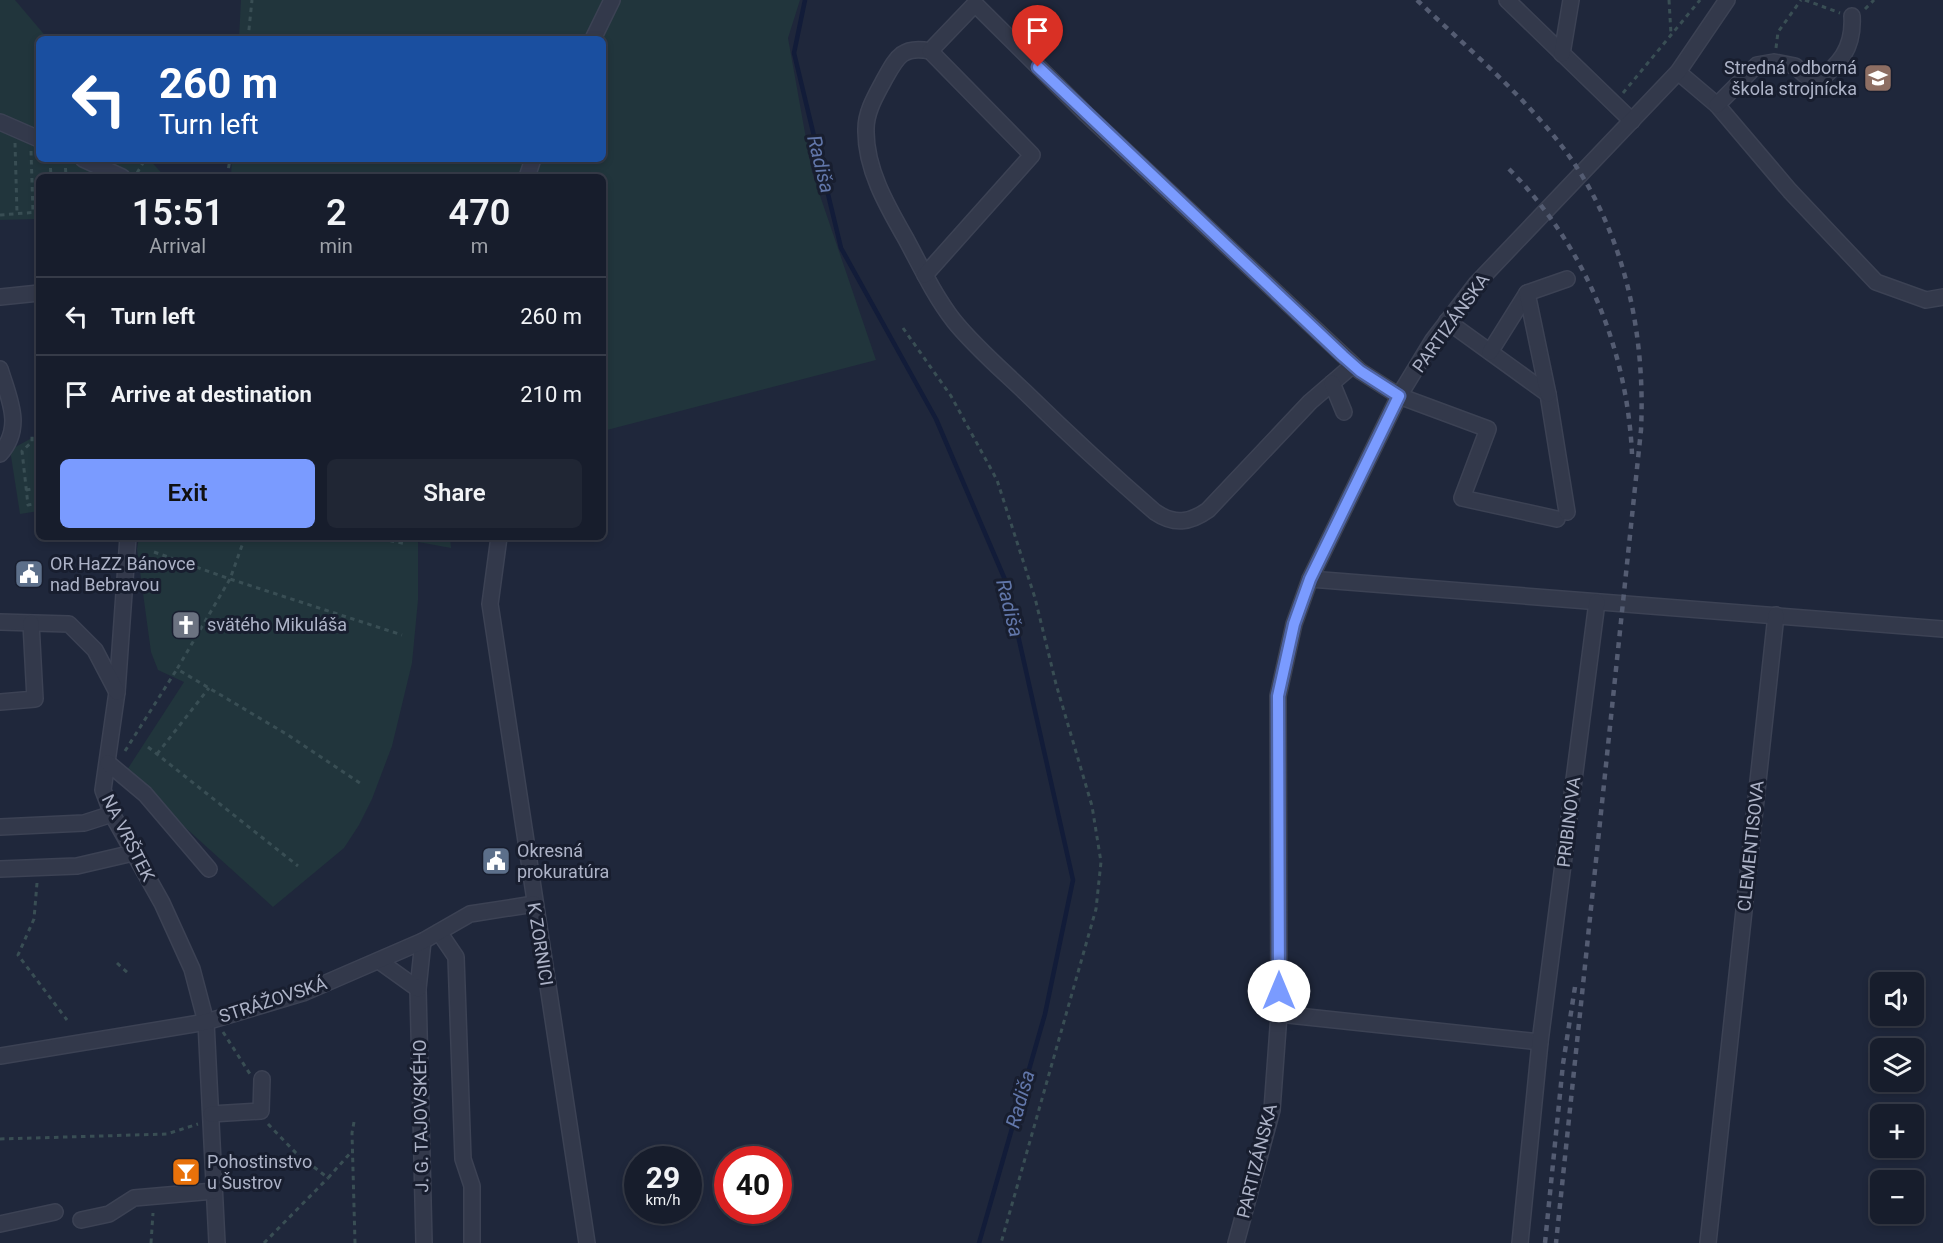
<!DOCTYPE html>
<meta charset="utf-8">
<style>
:root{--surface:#171d2c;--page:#202634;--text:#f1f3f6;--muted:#9ea2a9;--line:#363b48;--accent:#7a9bff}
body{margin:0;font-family:Roboto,sans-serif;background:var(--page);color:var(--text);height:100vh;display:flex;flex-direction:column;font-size:22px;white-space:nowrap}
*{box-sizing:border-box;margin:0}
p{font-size:20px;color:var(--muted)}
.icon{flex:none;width:33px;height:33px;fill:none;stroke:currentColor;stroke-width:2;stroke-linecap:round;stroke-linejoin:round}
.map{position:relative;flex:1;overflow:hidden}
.sheet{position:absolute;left:36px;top:174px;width:570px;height:366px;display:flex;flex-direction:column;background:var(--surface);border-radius:9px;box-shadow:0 3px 9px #0003,0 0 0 2px var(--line)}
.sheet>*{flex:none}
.hud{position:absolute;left:36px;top:36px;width:570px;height:126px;border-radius:9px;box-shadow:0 3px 9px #0003,0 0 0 2px var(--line);background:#1a4fa0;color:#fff;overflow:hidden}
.buttons{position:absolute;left:1870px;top:972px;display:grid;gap:12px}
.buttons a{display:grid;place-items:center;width:54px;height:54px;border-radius:9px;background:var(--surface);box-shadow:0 3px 9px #0003,0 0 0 2px var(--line);font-size:30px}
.speed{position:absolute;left:624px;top:1146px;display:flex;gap:12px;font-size:30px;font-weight:700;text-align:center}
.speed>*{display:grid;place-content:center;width:78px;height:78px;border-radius:50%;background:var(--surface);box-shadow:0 3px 9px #0003,0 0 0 2px var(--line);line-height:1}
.speed small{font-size:15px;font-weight:400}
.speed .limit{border:9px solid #d22;background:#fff;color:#111}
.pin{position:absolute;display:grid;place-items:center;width:51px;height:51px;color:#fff;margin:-62px -26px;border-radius:50% 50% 50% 0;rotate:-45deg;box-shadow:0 0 6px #0007}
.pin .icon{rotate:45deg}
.me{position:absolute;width:66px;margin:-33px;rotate:0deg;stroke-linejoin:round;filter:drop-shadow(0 0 4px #0008)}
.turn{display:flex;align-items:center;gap:21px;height:126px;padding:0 24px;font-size:27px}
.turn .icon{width:78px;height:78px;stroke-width:2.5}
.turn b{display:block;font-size:42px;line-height:51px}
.eta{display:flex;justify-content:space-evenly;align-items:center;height:102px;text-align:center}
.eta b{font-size:36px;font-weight:600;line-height:42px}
.action{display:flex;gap:12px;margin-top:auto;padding:12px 24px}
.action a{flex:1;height:69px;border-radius:9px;background:var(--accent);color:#111;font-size:24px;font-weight:600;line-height:69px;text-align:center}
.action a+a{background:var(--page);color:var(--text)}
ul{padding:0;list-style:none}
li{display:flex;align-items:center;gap:18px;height:78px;padding:0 24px;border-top:2px solid var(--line)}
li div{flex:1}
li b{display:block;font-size:22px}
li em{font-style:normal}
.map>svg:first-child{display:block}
</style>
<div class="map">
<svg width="1943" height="1243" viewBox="0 0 1943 1243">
<rect width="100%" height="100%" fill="#1f273b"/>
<!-- green -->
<g fill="#21353c">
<polygon points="0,0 15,0 48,39 39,39 39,159 149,159 165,177 39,177 39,219 0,220"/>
<polygon points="241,0 800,0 788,38 812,172 876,360 603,431 603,177 231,177 232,159 603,159 603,39 239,39"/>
<polygon points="39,434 39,511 20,514 10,450"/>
<polygon points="139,537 450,537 451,548 418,542 418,600 412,663 392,746 372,799 359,825 344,848 273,907 125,773 184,682 158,670 151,652 137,549"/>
</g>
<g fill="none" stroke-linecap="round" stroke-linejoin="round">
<!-- stream -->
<polyline stroke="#121c39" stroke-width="4.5" points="805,0 794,53 841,248 936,419 1006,582 1073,880 1045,1014 979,1243"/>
<!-- minor casing -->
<g stroke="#3c4254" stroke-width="18">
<g id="minor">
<polyline points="1507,0 1632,121"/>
<polyline points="593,39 612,0"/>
<path d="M930,51c-29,-6 -34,8 -47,31 -8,15 -17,30 -17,47 -1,39 21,77 40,110 15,28 28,56 48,82 21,26 47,48 71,71 42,41 85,81 130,120 19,13 35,11 53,-2l102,-108 43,-37"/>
<polyline points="1562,54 1571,0"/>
<polyline points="1678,72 1717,105 1790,191 1876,282 1926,300 1943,297"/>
<path d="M1717,105l40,-40 17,-3 21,4 20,18c24,-19 39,-35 37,-68"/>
<polyline points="0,122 39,139"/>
<polyline points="83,159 122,177"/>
<polyline points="527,177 533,159"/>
<polyline points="925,275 1032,155 930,51 975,4 1086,114 1360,371 1399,396 1488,429 1462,498 1557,519"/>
<polyline points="0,297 39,293"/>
<polyline points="1447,321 1548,394 1567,512"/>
<polyline points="1490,352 1527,293"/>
<path d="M0,369c9,30 24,58 0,85"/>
<polyline points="1332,383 1344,412"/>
<polyline points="1548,394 1527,293 1567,279"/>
<polyline points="128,537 117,692 103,790 112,814 162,903 192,969 206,1022 217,1243"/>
<polyline points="499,537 490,604 587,1243"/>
<polyline points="1310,579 1943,629"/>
<polyline points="0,622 69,624 95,650 117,692"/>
<polyline points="0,702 35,699 31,623"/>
<polyline points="108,763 145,794 209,869"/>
<polyline points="0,827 84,823 112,814"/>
<polyline points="0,869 77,866 133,853"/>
<polyline points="439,932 456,957 463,1159 472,1186 472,1243"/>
<polyline points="423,941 418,989 424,1243"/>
<polyline points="379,961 418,989"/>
<polyline points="1279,1014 1540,1042"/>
<polyline points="0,1056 206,1022 303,993 423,941 470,914 534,904"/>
<polyline points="211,1114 261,1111 262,1079"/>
<polyline points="81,1220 109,1214 134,1198 214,1191"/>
<polyline points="0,1224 55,1212"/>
<polyline points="1236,1243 1272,1110 1279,1014 1278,696 1294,624 1310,579 1399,396 1433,340 1476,284 1678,72 1727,0"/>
<polyline points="1520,1243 1540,1042 1597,602"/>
<polyline points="1708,1243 1776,615"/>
</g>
</g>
<!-- path -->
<g stroke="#394e54" stroke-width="3" stroke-dasharray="4.5 4.5" stroke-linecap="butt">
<polyline points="1669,0 1671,34"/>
<polyline points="1805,0 1840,13"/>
<polyline points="1865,9 1874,0"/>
<polyline points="248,39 252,0"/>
<polyline points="1776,48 1778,32 1801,0"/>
<polyline points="1623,93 1700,0"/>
<polyline points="15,143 17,213"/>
<polyline points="31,151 33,212"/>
<polyline points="50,159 51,177"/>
<polyline points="65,159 66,177"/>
<polyline points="137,173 143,163 139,159"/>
<polyline points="227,177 230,159"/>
<polyline points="0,215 39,212"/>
<polyline points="903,328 951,396 997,480 1035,598 1056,684 1092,806 1101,862 1096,909 1001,1243"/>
<polyline points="39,433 32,435 32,442 22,451 28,505 39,503"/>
<polyline points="26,490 39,488"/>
<polyline points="245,537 230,579 177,669 288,735 363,785"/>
<polyline points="372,537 407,544"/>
<polyline points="154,552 230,579 402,635"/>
<polyline points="148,747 298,866"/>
<polyline points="125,751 177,669"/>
<polyline points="157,754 209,688"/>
<polyline points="37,883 34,919 18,955 67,1020"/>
<polyline points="117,963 129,974"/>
<polyline points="223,1032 250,1074"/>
<polyline points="354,1122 352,1133 355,1243"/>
<polyline points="268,1124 296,1153 328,1178 353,1150"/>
<polyline points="0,1139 167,1134 198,1124"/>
<polyline points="151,1243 153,1213"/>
<polyline points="264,1243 328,1178"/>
</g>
<!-- minor -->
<use href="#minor" stroke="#33394b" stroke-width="15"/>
<!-- rail -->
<g stroke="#545c72" stroke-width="4.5" stroke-dasharray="6 6" stroke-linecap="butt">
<path d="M1417,0c46,44 96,86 136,135 68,82 93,191 88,295l-85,813"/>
<path d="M1509,169c75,76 118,178 123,285"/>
<polyline points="1545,1243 1563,1064 1575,987"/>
</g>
</g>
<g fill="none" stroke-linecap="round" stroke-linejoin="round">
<!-- route casing -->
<g stroke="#4f65a6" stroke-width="15">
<polyline id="route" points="1038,67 1343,356 1360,371 1399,396 1310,579 1294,624 1278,696 1279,991"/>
</g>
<!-- route -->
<use href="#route" stroke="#7a9bff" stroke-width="10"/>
</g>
<!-- icons -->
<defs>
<g id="school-square" transform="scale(1.5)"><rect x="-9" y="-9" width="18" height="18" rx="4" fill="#8d6e63" stroke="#181e2f"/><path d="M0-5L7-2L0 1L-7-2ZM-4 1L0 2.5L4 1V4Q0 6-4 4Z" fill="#fff"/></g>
<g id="civic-square" transform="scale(1.5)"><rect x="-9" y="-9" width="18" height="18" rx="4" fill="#5c6f8a" stroke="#181e2f"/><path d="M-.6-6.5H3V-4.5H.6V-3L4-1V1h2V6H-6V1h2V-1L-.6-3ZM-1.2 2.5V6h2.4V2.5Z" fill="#fff"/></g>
<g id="church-square" transform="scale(1.5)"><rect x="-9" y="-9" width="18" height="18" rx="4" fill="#6b7280" stroke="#181e2f"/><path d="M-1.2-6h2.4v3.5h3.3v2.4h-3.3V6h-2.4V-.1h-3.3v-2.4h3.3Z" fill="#fff"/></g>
<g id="bar-square" transform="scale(1.5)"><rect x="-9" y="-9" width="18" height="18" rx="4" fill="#e8710a" stroke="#181e2f"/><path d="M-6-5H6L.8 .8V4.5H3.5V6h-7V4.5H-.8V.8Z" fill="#fff"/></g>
</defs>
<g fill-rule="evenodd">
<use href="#school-square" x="1878" y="78"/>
<use href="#civic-square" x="29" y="574"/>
<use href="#church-square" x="186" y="625"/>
<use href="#civic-square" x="496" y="861"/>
<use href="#bar-square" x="186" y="1172"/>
</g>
<g text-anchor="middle" stroke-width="6" stroke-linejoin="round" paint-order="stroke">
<!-- poi labels -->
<g font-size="18" fill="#adb3c7" stroke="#181e2f" text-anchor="start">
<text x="1857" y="74" text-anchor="end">Stredná odborná<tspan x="1857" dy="21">škola strojnícka</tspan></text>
<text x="50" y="570">OR HaZZ Bánovce<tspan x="50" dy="21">nad Bebravou</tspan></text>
<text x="207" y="631">svätého Mikuláša</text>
<text x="517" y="857">Okresná<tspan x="517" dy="21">prokuratúra</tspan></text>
<text x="207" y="1168">Pohostinstvo<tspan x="207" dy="21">u Šustrov</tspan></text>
</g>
<!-- street labels -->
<g font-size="18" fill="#adb3c7" stroke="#181e2f">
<text transform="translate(1451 323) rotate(-54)" y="6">PARTIZÁNSKA</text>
<text transform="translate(1569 822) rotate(-83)" y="6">PRIBINOVA</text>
<text transform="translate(128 838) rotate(63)" y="6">NA VRŠTEK</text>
<text transform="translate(1751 846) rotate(-84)" y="6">CLEMENTISOVA</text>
<text transform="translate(540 944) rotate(81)" y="6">K ZORNICI</text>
<text transform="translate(273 1000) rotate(-18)" y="6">STRÁŽOVSKÁ</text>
<text transform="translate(421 1116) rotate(-91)" y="6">J. G. TAJOVSKÉHO</text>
<text transform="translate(1257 1161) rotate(-76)" y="6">PARTIZÁNSKA</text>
</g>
<!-- water labels -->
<g font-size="20" font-style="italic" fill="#6277aa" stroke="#181e2f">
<text transform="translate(821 164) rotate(76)" y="7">Radiša</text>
<text transform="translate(1010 608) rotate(76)" y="7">Radiša</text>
<text transform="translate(1020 1099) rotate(-74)" y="7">Radiša</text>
</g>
</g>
</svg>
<div class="buttons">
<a><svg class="icon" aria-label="sound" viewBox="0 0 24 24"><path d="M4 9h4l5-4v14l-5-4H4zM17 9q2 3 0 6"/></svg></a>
<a><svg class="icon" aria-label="layers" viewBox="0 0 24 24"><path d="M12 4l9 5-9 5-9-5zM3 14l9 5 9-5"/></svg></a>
<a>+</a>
<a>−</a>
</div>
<div class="speed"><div>29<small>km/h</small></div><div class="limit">40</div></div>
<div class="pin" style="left:1038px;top:67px;background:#d93025"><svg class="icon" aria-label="arrive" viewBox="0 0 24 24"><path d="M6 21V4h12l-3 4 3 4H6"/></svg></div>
<svg class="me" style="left:1279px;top:991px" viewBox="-20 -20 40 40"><circle r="19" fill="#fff"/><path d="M0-13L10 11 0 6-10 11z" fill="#7a9bff"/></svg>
<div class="hud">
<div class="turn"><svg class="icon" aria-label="left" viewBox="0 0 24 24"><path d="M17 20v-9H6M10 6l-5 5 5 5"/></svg><div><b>260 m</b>Turn left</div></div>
</div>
<section class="sheet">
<div class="eta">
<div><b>15:51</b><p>Arrival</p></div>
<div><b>2</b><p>min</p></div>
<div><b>470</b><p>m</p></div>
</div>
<ul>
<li><svg class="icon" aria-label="left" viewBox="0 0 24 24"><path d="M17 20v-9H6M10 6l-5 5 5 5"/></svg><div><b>Turn left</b></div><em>260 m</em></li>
<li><svg class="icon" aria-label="arrive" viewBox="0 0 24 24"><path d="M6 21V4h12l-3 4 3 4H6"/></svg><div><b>Arrive at destination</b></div><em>210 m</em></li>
</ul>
<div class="action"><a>Exit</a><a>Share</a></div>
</section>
</div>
